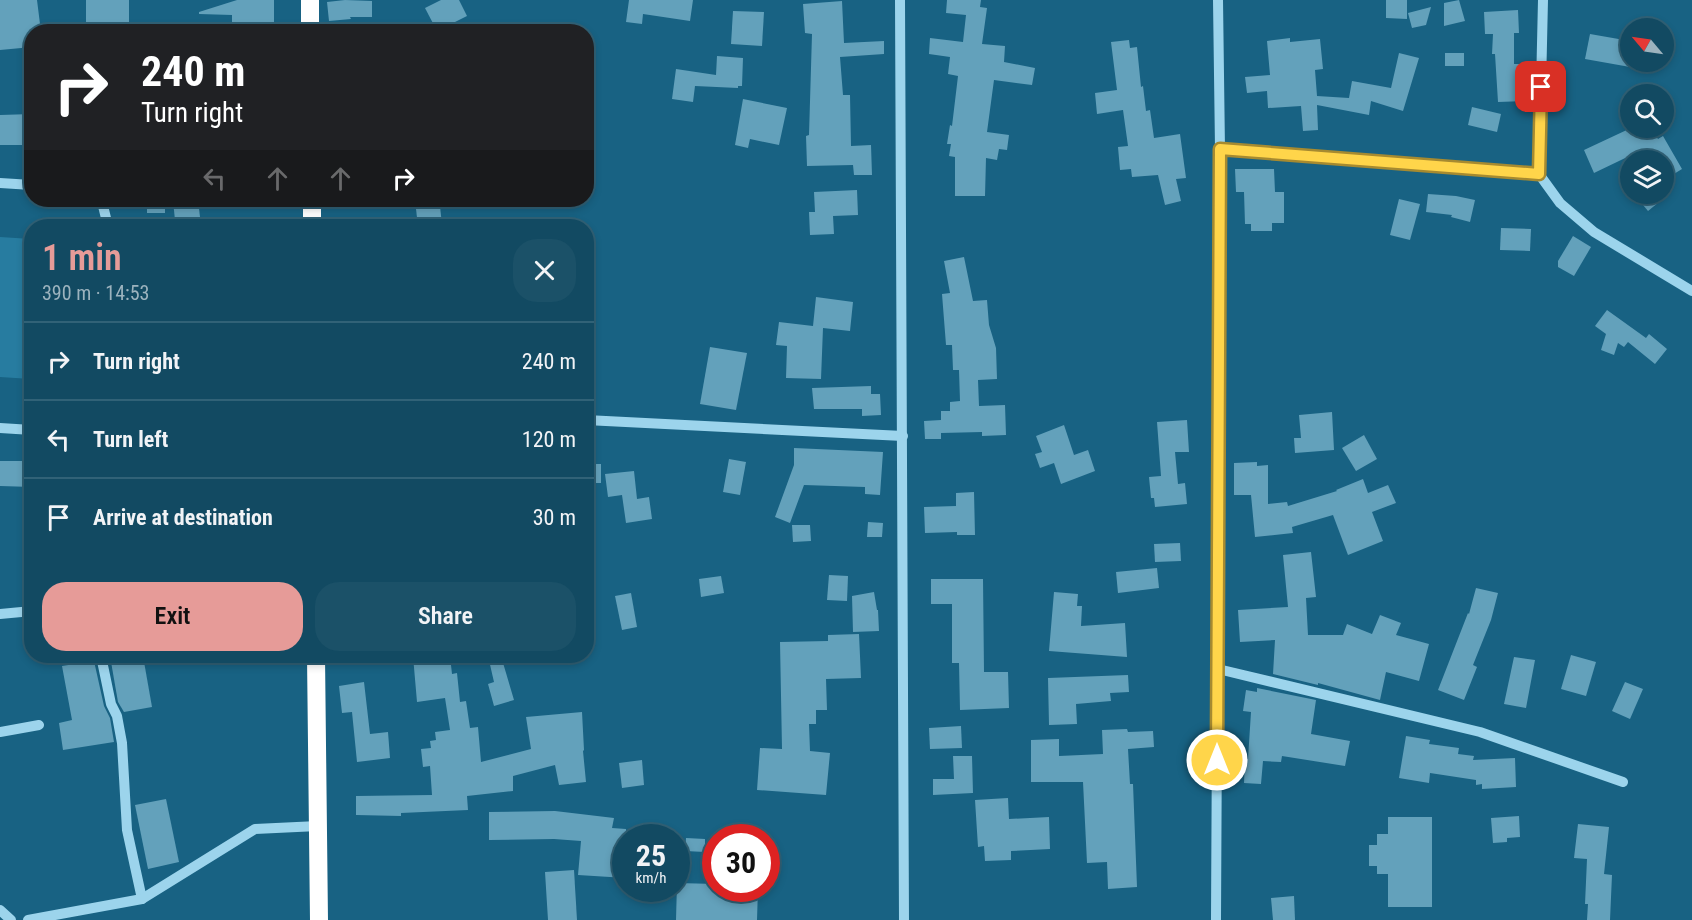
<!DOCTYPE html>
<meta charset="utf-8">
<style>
:root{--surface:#124a62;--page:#1b5168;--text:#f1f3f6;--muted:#9cb3be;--line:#316277;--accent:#e69b98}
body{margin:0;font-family:"Roboto Condensed",sans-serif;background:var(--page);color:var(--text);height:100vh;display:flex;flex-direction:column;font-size:22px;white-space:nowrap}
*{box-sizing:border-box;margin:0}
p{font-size:20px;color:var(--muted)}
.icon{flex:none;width:33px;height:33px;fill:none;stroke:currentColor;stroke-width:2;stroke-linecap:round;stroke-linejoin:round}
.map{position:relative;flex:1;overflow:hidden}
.panel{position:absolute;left:24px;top:219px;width:570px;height:444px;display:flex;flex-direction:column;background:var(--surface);border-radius:24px;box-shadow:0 3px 9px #0003,0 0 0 2px var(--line)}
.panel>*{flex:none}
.banner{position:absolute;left:24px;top:24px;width:570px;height:183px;border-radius:24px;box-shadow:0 3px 9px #0003,0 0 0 2px var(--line);background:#202124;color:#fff;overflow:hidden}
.needle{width:39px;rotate:299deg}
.fabs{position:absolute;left:1620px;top:18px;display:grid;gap:12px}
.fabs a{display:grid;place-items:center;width:54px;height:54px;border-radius:50%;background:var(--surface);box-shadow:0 3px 9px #0003,0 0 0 2px var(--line);font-size:30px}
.speed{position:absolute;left:612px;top:824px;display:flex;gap:12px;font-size:30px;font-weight:700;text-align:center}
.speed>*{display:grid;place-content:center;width:78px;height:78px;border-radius:50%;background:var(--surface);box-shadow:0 3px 9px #0003,0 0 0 2px var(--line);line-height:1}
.speed small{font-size:15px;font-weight:400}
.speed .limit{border:9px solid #d22;background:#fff;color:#111}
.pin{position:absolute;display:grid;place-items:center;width:51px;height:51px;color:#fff;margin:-26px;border-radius:12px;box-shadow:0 3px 9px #0006}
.me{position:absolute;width:66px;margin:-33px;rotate:0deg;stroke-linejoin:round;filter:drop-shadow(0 0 4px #0008)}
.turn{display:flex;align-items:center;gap:21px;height:126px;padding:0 18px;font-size:27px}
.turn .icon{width:78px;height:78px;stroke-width:2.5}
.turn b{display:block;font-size:42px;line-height:51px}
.lanes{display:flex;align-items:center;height:57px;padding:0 18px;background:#0003;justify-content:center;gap:30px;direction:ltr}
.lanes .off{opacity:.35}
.round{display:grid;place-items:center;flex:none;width:63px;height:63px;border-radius:24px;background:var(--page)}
.head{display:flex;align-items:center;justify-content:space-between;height:102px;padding:0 18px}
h1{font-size:36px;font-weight:600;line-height:45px;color:var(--accent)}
.primary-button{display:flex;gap:12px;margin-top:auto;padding:12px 18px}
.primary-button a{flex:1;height:69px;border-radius:24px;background:var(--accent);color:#111;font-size:24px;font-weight:600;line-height:69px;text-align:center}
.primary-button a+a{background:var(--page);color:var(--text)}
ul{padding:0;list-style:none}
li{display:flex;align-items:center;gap:18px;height:78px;padding:0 18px;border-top:2px solid var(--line)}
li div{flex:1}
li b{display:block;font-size:22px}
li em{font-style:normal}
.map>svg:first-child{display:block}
</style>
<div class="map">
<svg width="1692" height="920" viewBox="0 0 1692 920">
<rect width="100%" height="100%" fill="#186283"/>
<!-- green -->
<polygon fill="#277ca0" points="0,237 31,239 31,379 0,377"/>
<!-- building -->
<g fill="#63a1bb">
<polygon points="0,0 37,0 41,32 32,32 32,47 0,50"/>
<rect x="86" y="0" width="43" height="32"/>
<polygon points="237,0 274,0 274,32 232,32 232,15 199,14 199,12"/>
<polygon points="345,0 372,1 372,17 350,17 351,19 329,21 327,2"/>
<polygon points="441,0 459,0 467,16 437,31 425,8"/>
<polygon points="629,0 693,0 690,21 643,14 642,24 626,22"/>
<polygon points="947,0 981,0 980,7 987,8 982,44 1005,46 1004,62 1035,68 1032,85 994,80 987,132 1009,135 1007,150 999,149 997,160 986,158 985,196 955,196 955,157 949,156 951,144 947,144 950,125 952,126 958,76 948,74 950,57 929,54 930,38 963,42 966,15 946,13"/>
<polygon points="1386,0 1407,0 1407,19 1386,18"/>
<polygon points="1459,0 1465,21 1444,26 1444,3"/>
<polygon points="842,1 844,43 884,41 884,54 840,57 843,95 850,95 851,146 871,145 872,175 854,175 853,165 807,166 806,136 809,135 812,34 805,33 803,4"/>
<polygon points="1431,7 1426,25 1412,28 1408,13"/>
<polygon points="1518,10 1519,33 1514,33 1514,64 1525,64 1526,101 1498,102 1495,54 1492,54 1493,34 1485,34 1484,12"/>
<polygon points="733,11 764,12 762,46 731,44"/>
<polygon points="1590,34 1630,41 1630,67 1585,59"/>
<polygon points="1290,38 1290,42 1320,39 1323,69 1315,70 1317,96 1349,98 1352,81 1391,88 1399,53 1419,58 1403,111 1371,101 1369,115 1317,105 1318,130 1303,131 1301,106 1268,108 1267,91 1247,93 1245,77 1270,75 1267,41"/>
<polygon points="1129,40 1130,48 1137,47 1141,87 1143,86 1146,111 1150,110 1154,138 1180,134 1186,178 1176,179 1181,201 1165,205 1158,175 1132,177 1131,169 1120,170 1118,147 1128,146 1123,110 1097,114 1095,93 1117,90 1111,42"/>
<rect x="1445" y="53" width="19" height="13"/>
<polygon points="717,56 743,58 742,86 738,86 738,88 695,86 693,102 672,99 676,69 716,75"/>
<polygon points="743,99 787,108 779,145 750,139 748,148 735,145"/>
<polygon points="1472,107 1501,114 1497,132 1468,125"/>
<polygon points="32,114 32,145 0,145 0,115"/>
<polygon points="1631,128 1650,128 1658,139 1663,136 1682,169 1664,180 1664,160 1651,160 1644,149 1594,173 1584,150"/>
<polygon points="1235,169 1274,169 1275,192 1284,192 1284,223 1272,223 1272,231 1251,231 1251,224 1245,224 1244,192 1236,192"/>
<polygon points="857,190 858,215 833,216 834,234 810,235 809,212 815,212 814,192"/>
<polygon points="1428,194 1456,196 1475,200 1470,222 1451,217 1452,215 1426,212"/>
<polygon points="1634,194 1669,194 1648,211"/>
<polygon points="1399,199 1420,204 1410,240 1390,235"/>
<rect x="147" y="200" width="18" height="13"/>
<polygon points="198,200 200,217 175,220 173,201"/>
<polygon points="440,206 442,225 418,226 416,209"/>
<polygon points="1501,228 1531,229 1530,251 1500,250"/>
<polygon points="1573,236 1591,247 1574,276 1558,267 1558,261"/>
<polygon points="964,257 973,301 987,300 989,325 996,348 997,379 978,380 979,406 1005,405 1006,435 982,436 982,432 941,433 941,439 925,439 924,421 941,420 941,411 950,411 950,402 960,401 959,370 953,370 952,345 946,345 942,294 950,293 944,261"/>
<polygon points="816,297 853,302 850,331 823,328 821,379 786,378 787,346 776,345 779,322 813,326"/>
<polygon points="1607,310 1646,338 1649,334 1667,349 1655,364 1628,342 1624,347 1618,343 1614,355 1601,350 1606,334 1595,326"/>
<polygon points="710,347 747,353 736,410 700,404"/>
<polygon points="871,386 871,394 880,394 881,415 862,416 862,409 814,409 812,388"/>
<polygon points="1332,412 1334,450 1295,453 1294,438 1301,438 1299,415"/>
<polygon points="1187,420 1189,452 1175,452 1178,484 1185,483 1187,504 1155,507 1154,498 1151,498 1149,477 1161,476 1157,422"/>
<polygon points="1064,425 1074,455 1088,450 1095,471 1061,484 1054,463 1040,468 1035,454 1042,452 1036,436"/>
<polygon points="1364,435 1377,459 1356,471 1342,448"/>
<polygon points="794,448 883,452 880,495 865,494 865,487 804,485 790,523 775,517 794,465"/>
<polygon points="729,459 746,462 740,495 723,492"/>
<polygon points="0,461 32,461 32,487 0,486"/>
<polygon points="1257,462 1257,466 1268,465 1268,504 1287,502 1288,506 1337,491 1336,490 1363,479 1368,493 1388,485 1396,503 1372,512 1383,541 1348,555 1333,515 1292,527 1293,533 1255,537 1251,495 1234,495 1234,463"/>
<rect x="586" y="464" width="15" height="19"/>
<polygon points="634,471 637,499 649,497 652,519 626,523 622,495 608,497 605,474"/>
<polygon points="974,492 975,535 957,535 957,532 925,533 924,507 956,506 956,493"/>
<polygon points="868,522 883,523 882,537 867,537"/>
<polygon points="792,525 810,525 811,541 793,542"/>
<polygon points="1180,543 1181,561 1155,562 1154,544"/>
<polygon points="1311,552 1316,597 1306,598 1308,635 1343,635 1347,624 1372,634 1380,615 1401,623 1396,635 1429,644 1419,681 1386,672 1380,700 1318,683 1318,685 1273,674 1275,640 1240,642 1238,610 1288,607 1283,555"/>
<polygon points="1157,568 1159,588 1118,593 1116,572"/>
<polygon points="829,575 848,576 847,601 827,600"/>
<polygon points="721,576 724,593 701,597 699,579"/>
<polygon points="931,579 983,579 984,672 1008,672 1009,708 960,710 959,663 952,663 952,604 931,604"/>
<polygon points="1476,588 1498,593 1491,620 1473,665 1477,667 1464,700 1438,690 1468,613 1469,614"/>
<polygon points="874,592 877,610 878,610 879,631 853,632 852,596"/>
<polygon points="1054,592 1078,594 1077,606 1082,606 1081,626 1125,623 1127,657 1049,651"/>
<polygon points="631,593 637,627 622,630 615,596"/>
<polygon points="859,634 861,678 826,679 827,710 816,710 816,724 809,724 810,751 830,753 826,795 757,790 760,748 782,749 780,642 828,641 828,635"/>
<polygon points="1571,655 1596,662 1586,696 1561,689"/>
<polygon points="110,656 143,656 152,707 124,712 118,702"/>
<polygon points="413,656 450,656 452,674 457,673 460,702 466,701 470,728 478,727 481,762 531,749 526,717 582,712 584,750 583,751 586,782 559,785 555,765 513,776 513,791 467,796 468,810 401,813 401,816 356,815 356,796 432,795 430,766 423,767 421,749 431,748 430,741 436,740 435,732 450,730 445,698 417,702"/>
<polygon points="488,656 501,656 514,700 494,706 488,684 494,682"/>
<polygon points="1514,657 1535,660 1526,708 1504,704"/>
<polygon points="94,661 104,706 110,718 114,742 63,750 59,723 72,720 62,666"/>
<polygon points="1128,675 1129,692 1110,693 1111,701 1076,704 1077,724 1049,725 1048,678"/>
<polygon points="364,682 370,734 388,732 390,758 357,762 352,712 342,713 339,686"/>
<polygon points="1625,682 1643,689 1630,719 1612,711"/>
<polygon points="1257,688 1316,700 1311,734 1350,741 1345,766 1282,756 1281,762 1263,761 1261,784 1244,783 1245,759 1248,759 1251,712 1243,711 1246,690 1257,692"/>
<polygon points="961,726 962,748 930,749 929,728"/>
<polygon points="1127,729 1128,732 1153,731 1154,747 1128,749 1130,784 1133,784 1137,887 1108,889 1107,862 1087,863 1083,782 1031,782 1031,740 1059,739 1059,756 1103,754 1102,730"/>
<polygon points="1406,736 1430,740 1429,744 1459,748 1458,754 1474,756 1473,760 1515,758 1516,787 1482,789 1482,784 1476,785 1476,780 1430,773 1429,783 1399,778"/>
<polygon points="953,756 972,756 973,793 933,795 933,779 954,779"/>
<polygon points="642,760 644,785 622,788 619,763"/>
<polygon points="1008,798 1009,819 1049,817 1050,849 1011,851 1011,860 985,861 984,846 978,847 975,800"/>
<polygon points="166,799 179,862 148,869 135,805"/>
<polygon points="555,811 614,818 612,828 626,829 626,878 578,875 581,841 554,839 489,840 489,812"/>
<polygon points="1519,816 1520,837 1507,838 1507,842 1493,843 1491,818"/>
<polygon points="1388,817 1432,817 1432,907 1388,907 1388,874 1377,874 1377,866 1369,866 1369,845 1377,845 1377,834 1388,834"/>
<polygon points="1578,824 1609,827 1604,874 1612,875 1610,920 1587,920 1588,904 1585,904 1587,859 1574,858"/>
<polygon points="686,838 705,839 705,852 685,851"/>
<polygon points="574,870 577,920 548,920 545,872"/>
<polygon points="677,883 716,884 716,888 758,888 757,920 676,920"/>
<polygon points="1294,896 1295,920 1273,920 1271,898"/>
</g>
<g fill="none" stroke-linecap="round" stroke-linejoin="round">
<!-- minor -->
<g stroke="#9cd4ec" stroke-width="10">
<polyline points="900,0 904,920"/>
<polyline points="1543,0 1539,174 1560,203 1594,232 1692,291"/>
<polyline points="1220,149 1539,174"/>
<polyline points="0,183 32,185"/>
<polyline points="97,200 103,206 108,226"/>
<polyline points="586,420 903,436"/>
<polyline points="0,428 32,430"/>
<polyline points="0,614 32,611"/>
<polyline points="101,656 111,704 117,716 122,743 127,830 142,899"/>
<polyline points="1218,669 1480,732 1623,782"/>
<polyline points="0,732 39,725"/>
<polyline points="0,910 11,920"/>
<polyline points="28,920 142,899 255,829 318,826"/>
<polyline points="1216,920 1220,149 1218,0"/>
</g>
<!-- highway -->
<g stroke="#fff" stroke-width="18">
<polyline points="310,0 310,32"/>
<polyline points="312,200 312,226"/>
<polyline points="316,656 319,920"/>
</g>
</g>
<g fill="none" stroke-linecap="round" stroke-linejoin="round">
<!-- route casing -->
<g stroke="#a68a30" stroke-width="15">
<polyline id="route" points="1217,760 1220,149 1539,174 1541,87"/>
</g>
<!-- route -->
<use href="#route" stroke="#ffd54a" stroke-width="10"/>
</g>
</svg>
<div class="fabs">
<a><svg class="needle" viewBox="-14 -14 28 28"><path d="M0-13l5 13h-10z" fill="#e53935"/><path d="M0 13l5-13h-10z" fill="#9cb3be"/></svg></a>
<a><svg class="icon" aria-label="search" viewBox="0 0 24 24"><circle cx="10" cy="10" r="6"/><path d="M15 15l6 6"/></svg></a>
<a><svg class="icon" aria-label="layers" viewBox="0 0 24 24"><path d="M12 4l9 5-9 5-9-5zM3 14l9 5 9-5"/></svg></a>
</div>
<div class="speed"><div>25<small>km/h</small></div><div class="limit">30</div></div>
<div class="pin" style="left:1541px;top:87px;background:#d93025"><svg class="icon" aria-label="arrive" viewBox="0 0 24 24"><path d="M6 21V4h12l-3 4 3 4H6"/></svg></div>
<svg class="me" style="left:1217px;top:760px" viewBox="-20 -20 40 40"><circle r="17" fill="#ffd54a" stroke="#fff" stroke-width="3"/><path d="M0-11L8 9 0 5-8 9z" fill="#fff"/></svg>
<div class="banner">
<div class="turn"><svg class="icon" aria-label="right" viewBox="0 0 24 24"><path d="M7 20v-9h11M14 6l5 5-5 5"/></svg><div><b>240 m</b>Turn right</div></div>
<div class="lanes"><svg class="icon off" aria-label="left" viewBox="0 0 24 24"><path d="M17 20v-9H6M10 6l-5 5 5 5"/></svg><svg class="icon off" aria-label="ahead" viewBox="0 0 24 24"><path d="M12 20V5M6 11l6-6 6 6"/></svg><svg class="icon off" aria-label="ahead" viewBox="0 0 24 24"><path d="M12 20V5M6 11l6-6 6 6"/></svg><svg class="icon" aria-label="right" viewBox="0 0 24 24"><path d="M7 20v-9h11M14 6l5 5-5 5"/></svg></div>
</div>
<section class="panel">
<div class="head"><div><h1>1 min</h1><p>390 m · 14:53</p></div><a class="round"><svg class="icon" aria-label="close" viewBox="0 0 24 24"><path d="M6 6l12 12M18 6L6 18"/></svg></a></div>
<ul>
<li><svg class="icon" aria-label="right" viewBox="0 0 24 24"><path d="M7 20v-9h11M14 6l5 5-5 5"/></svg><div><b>Turn right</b></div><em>240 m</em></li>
<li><svg class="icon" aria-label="left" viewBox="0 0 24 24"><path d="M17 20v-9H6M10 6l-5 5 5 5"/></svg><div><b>Turn left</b></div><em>120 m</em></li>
<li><svg class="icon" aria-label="arrive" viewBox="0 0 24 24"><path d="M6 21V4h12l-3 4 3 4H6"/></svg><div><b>Arrive at destination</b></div><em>30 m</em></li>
</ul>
<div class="primary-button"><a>Exit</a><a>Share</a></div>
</section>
</div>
